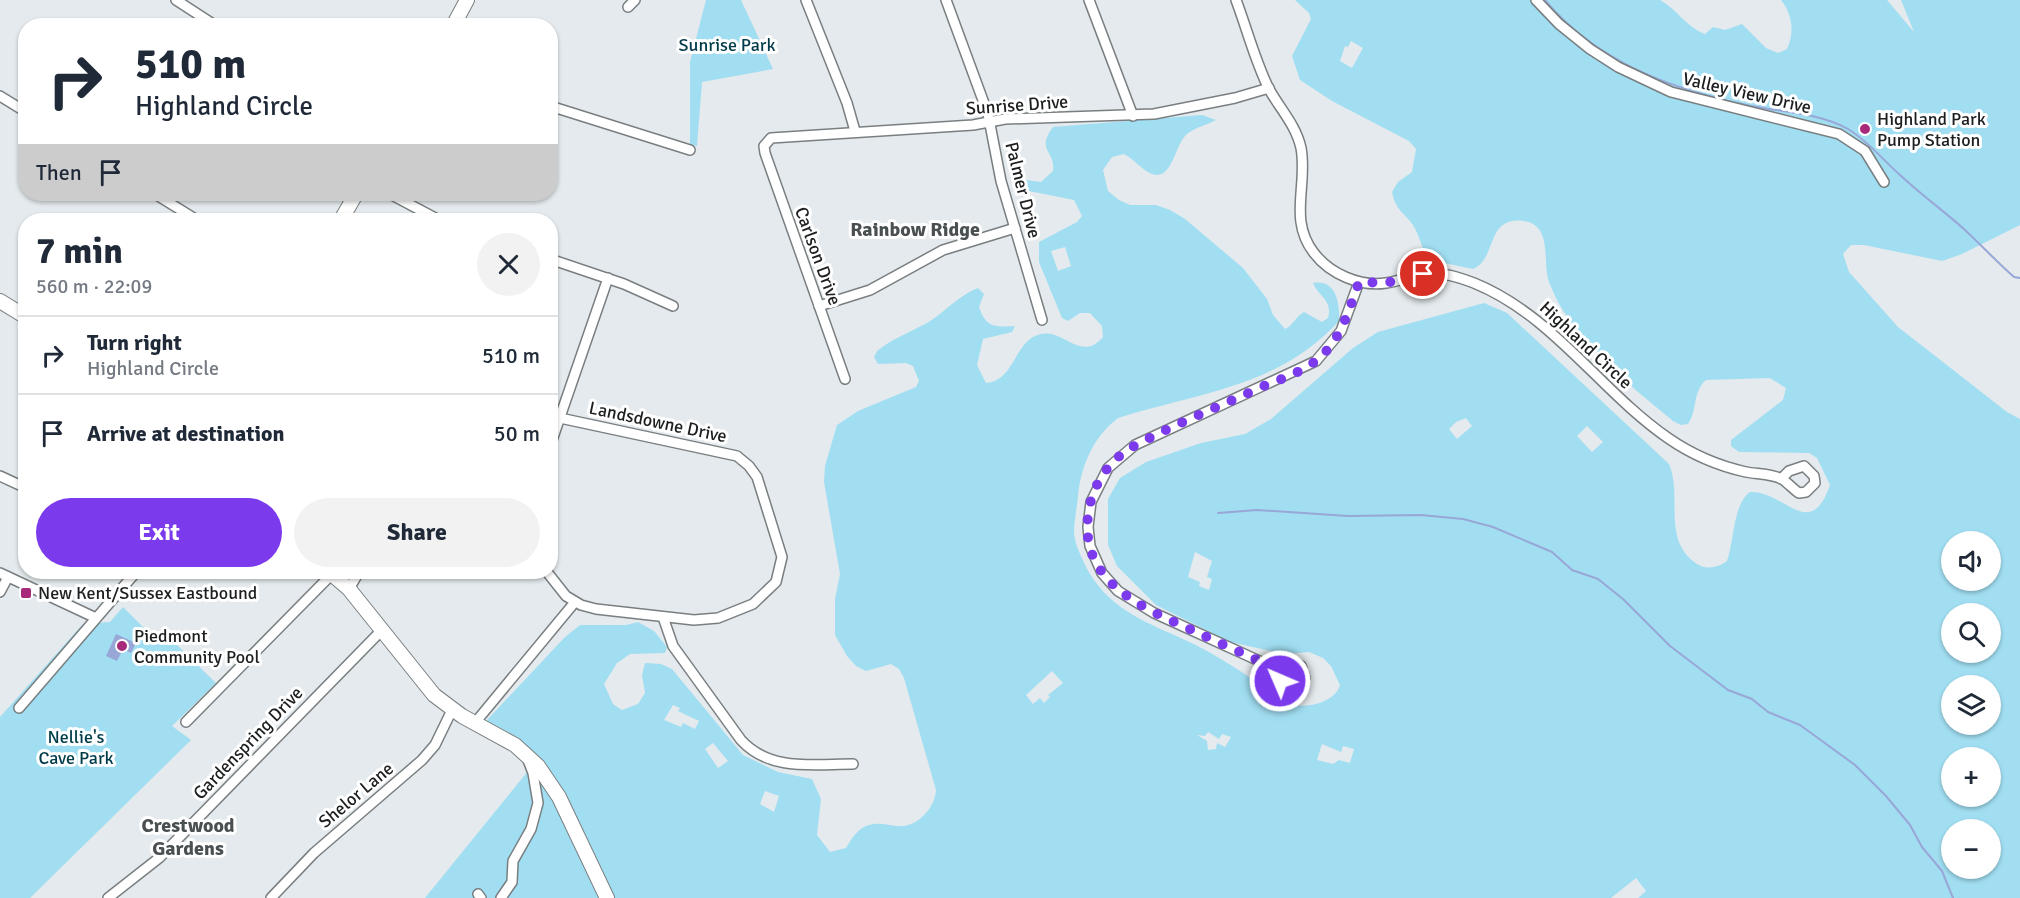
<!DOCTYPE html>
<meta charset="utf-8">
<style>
:root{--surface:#fff;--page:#f2f2f3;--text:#1f2937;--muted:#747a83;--line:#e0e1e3;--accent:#7c3aed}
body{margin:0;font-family:Signika,sans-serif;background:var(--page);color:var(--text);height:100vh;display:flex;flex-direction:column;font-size:22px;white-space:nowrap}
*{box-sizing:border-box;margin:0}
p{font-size:20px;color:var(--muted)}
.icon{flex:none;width:33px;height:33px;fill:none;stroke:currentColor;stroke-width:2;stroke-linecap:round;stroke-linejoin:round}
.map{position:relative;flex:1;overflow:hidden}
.panel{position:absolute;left:18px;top:213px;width:540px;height:366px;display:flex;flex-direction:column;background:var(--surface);border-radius:24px;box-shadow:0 2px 4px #0004}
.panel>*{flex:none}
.guide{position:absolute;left:18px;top:18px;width:540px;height:183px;border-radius:24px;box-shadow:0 2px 4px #0004;background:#fff;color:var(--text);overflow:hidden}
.buttons{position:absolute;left:1941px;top:531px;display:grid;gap:12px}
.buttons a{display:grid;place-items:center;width:60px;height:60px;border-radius:50%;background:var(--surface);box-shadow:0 2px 4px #0004;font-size:30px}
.pin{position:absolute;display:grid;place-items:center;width:51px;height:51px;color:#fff;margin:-26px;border:3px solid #fff;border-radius:50%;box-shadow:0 2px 6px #0007}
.me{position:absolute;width:66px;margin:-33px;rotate:315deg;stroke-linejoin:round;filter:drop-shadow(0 0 4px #0008)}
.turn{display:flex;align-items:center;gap:21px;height:126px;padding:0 18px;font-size:27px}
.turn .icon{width:78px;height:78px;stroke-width:2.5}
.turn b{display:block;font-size:42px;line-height:51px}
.then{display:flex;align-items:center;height:57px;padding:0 18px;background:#0003;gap:12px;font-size:22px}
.round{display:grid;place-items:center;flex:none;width:63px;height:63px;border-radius:32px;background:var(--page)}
.summary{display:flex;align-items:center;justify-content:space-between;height:102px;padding:0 18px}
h1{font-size:36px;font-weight:700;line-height:45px}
.button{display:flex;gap:12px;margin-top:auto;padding:12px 18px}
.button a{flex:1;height:69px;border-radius:36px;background:var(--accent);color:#fff;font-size:24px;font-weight:700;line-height:69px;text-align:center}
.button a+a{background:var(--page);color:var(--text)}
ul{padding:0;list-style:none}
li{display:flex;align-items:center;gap:18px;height:78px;padding:0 18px;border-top:2px solid var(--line)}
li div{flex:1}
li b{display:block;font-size:22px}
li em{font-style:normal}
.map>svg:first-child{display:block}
</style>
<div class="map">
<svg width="2020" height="898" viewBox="0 0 2020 898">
<rect width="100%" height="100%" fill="#e4eaed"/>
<!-- green -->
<g fill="#a1def2" fill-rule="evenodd">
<polygon points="706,0 741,0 773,69 702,82 697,146 690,144 690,62"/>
<path d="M1295,0h365c18,10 26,27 45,34l8,-7 12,3 17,-6 24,24 12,5 9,-4c8,-17 5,-35 -6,-49h106l27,32 -13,-32h119v225l-58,29 -20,7 -78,-16h-13l-8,9 6,18 49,55 109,85 13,7v479h-382l8,-7 -10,-13 -25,20h-1186l103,-127 -10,-19 -29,-17 -2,-15 77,-82 16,-13h46l12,-3 16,9 13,16 -2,6 -35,1 -13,9 -13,21 9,20 9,6 16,-6 7,-11 -3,-18 3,-12 16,1 11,5 71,86 35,17 34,7 9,20 -4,36 13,17 16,-4c6,-10 12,-20 23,-23 10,-3 19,0 29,1 19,2 37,-18 38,-36l-32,-112 -5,-9 -8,-5 -25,7 -10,-5 -9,-10 -12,-21v-36l5,-25 -16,-92 1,-16 12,-41 21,-14 58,-24 3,-6 -6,-15 -7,-3 -28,1 -4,-7 3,-6c15,-12 33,-19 50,-28 18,-11 32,-28 51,-35l6,6 -5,13c7,21 16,20 36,19l-3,6 -29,7 -6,26 9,18c27,-2 28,-37 49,-47 27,-13 44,29 68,1l-1,-11 -12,-13h-10l-12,8 -6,-3 -23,-56v-20l38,-20 5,-6 -8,-16 -55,-11v-10l22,3 12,-11c3,-20 -18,-20 0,-44l149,-12 14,5c-9,5 -23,8 -30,15 -12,12 -14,46 -34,39 -10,-4 -18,-15 -28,-20l-12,3 -9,13 5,21 11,9 11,5h26l14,5 15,9 58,49 24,31 6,16 12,14c8,-3 10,-12 19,-17l18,10 6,-4c5,-18 -9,-21 -15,-35 23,-4 27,20 26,38 -60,66 -141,72 -221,97 -25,19 -37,48 -40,78 -1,12 -4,25 -4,37 1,12 7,23 12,34 29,54 80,59 128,88 12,7 24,14 35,22 13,8 25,25 41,28 17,3 45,-2 50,-20l-9,-19 -8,-8 -14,-6 -24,2 -55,-12 -74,-37 -39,-39 -9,-21v-46l12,-21 26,-16 55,-19 44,-9 26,-15 82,-71 25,-16 106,-29 23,10 162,151c14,33 -8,76 28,100 9,6 21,4 30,-3 7,-19 6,-57 23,-69 34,-2 60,51 80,-7l-13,-27 -8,-5 -70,-1 -8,-6v-6l52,-40 3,-12 -16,-10 -64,2c-14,12 -8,30 -18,44l-7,1 -8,-4c-43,-36 -89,-71 -116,-121 -3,-7 -7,-14 -9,-21 -5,-19 4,-54 -24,-58 -39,-5 -26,37 -51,48l-43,-9c-9,-11 -10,-24 -17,-35 -10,-14 -17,-14 -21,-33l6,-10 14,-10 4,-23 -7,-8 -77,-40 -32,-21 -8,-24 19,-37 -2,-6zM1351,41l12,7 -11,20 -12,-7 5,-15 3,1zM1065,247l6,19 -13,5 -7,-20zM1466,418l6,8 -15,13 -8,-10 7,-7zM1587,426l16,16 -11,10 -15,-16zM1952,542h38v38h-38zM1195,552l17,9 -5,16 5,2 -3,11 -10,-4 1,-4 -12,-5zM1952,614h38v38h-38zM1052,671l11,12 -15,12 2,2 -6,6 -4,-5 -7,6 -7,-9zM1952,686h38v38h-38zM673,705l7,3 -2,3 21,10 -4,8 -12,-6 -2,4 -17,-7zM1208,732l11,7 3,-5 9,3 -6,10 -8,-4 -1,6 -8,1 -1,-9 -10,-6 8,1zM713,743l15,18 -10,7 -13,-19zM1322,744l19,8 2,-6 11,3 -4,14 -11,-3 -6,4 -16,-4zM1952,758h38v38h-38zM765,791l14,5 -5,16 -14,-8zM1952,830h38v38h-38z"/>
<polygon points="123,607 149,633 176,644 216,683 172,726 191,740 30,898 0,898 0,717 83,624 110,622"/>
</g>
<!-- water -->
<polygon fill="#98a7d6" points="116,634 136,643 131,653 123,649 117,661 106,656"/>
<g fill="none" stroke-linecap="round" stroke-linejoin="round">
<!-- stream -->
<g stroke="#98a7d6" stroke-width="2">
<path d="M1545,0c52,63 129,90 206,106 31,6 69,7 97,23 20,12 34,30 51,45 21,20 45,37 66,56 16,15 32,32 49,47l6,1"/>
<polyline points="1218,513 1257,510 1348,516 1421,515 1463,519 1493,527 1552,552 1572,570 1598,579 1623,599 1670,646 1728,690 1752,699 1768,712 1800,725 1855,765 1886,796 1910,825 1922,847 1942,871 1953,898"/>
</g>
<!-- street casing -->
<g stroke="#797f81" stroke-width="12">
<g id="street">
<polyline points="176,0 216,26"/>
<polyline points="806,0 847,103 855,131"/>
<polyline points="946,0 988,114 1001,181 1042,320"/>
<polyline points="1089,0 1133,116"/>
<path d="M1236,0c11,29 19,61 33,89 11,20 27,36 32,59 7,37 -13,72 13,105 16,21 46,34 72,30 14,-2 27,-8 40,-9 17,-2 32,3 48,9 79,32 126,108 194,155 23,16 51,28 78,34 10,2 27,2 36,7 6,4 11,10 17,14l7,-1 9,-9 -1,-7 -10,-10 -15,5 -8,8"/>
<polyline points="1536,0 1559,24 1590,49 1618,67 1671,92 1839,134 1865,151 1884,182"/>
<polyline points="628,7 635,0"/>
<polyline points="0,96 26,112"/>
<polyline points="550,106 690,150"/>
<polyline points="155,194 197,220"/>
<polyline points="390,194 439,220"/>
<polyline points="550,259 624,284 673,306"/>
<polyline points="819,306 870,290 943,250 1015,228"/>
<polyline points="845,379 765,153 764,146 771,138 973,125 1005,119 1154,114 1235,98 1269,88"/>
<polyline points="550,446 608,278"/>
<polyline points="0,476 26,488"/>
<polyline points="547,572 566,596 581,605 596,609 694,620 718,618 753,604 776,582 782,557 757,477 749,466 737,456 560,418"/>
<polyline points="0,573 96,618"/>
<polyline points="349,589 359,572"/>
<polyline points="0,592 8,577"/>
<path d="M663,617l10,29 68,94c29,32 73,24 112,24"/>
<path d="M1277,669c9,-6 14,-9 24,-3l4,12 -11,12c-12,-4 -14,-10 -17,-21l-123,-56 -36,-22 -16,-18 -12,-27 -2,-19 3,-25 17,-34 27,-23 181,-84 25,-30 18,-49"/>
<polyline points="19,708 136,572"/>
<polyline points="186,722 332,574"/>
<polyline points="474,724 575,602"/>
<polyline points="478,894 481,898"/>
<polyline points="108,898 159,858 381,631"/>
<polyline points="271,898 314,853 422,760 435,745 452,710"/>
<polyline points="501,898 512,882 513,861 531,829 538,803 533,773 528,760"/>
</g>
</g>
<!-- secondary casing -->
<g stroke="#797f81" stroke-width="16">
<g id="secondary">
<polyline points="453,26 467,0"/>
<polyline points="341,220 356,194"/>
<polyline points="0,301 26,317"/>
<polyline points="329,572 349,589 434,695 462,716 515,745 538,766 559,797 607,898"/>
</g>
</g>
<!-- street -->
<use href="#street" stroke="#fff" stroke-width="9"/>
<!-- secondary -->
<use href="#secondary" stroke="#fff" stroke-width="14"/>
</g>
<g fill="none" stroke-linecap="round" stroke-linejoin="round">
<!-- route -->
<path stroke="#7c3aed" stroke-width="10" stroke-dasharray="0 18" d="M1280,681l-3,-12c-28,-13 -56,-25 -83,-38 -53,-24 -118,-50 -105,-122 5,-27 22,-51 47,-64 41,-22 85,-39 128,-59 17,-7 38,-14 53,-26 24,-20 32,-50 42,-78l27,1 37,-9"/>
</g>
<!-- markers -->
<g fill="#a7297a" stroke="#fff" stroke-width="2">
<circle cx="1865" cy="129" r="6"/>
<rect x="20" y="587" width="12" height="12" rx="3"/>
<circle cx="122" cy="646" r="6"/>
</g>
<g text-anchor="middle" stroke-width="6" stroke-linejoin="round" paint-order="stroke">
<!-- park labels -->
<g font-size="18" fill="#003b4a" stroke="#fff">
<text x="727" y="51">Sunrise Park</text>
<text x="76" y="743">Nellie's<tspan x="76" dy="21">Cave Park</tspan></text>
</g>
<!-- street labels -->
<g font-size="18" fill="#1c1e1f" stroke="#fff">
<text transform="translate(1747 93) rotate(13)" y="6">Valley View Drive</text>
<text transform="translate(1017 105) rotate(-4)" y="6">Sunrise Drive</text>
<text transform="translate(1023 190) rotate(76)" y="6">Palmer Drive</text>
<text transform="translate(818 256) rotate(70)" y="6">Carlson Drive</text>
<text transform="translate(1586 345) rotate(43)" y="6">Highland Circle</text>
<text transform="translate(658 422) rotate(12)" y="6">Landsdowne Drive</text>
<text transform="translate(248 743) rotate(-46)" y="6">Gardenspring Drive</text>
<text transform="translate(356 795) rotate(-40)" y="6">Shelor Lane</text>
</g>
<!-- poi labels -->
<g font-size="18" fill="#1c1e1f" stroke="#fff" text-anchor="start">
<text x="1877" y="125">Highland Park<tspan x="1877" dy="21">Pump Station</tspan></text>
<text x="38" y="599">New Kent/Sussex Eastbound</text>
<text x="134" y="642">Piedmont<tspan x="134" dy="21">Community Pool</tspan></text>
</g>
<!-- neighbourhood labels -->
<g font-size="20" font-weight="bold" fill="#4a5052" stroke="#fff">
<text x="915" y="236">Rainbow Ridge</text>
<text x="188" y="832">Crestwood<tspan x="188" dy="23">Gardens</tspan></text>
</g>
</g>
</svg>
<div class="buttons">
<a><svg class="icon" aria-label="sound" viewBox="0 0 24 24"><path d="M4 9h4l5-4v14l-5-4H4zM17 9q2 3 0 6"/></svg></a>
<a><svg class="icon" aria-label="search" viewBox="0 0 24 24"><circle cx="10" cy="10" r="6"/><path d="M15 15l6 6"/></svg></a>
<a><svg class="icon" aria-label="layers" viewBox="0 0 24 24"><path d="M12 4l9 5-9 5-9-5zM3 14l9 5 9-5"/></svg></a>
<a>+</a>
<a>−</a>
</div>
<div class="pin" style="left:1423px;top:274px;background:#d93025"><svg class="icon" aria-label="arrive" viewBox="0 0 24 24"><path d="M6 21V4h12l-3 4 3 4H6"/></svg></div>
<svg class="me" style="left:1280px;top:681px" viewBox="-20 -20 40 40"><circle r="17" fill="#7c3aed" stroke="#fff" stroke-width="3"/><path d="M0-11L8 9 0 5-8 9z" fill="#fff"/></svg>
<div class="guide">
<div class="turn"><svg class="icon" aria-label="right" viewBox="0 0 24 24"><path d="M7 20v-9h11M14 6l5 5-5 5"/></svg><div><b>510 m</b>Highland Circle</div></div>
<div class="then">Then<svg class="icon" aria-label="arrive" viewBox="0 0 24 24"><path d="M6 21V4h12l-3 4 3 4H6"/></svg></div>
</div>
<section class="panel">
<div class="summary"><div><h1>7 min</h1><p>560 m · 22:09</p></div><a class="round"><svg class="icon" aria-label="close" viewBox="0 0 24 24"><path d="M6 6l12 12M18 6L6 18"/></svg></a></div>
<ul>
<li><svg class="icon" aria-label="right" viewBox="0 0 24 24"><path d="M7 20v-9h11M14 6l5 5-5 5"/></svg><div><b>Turn right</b><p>Highland Circle</p></div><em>510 m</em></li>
<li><svg class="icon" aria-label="arrive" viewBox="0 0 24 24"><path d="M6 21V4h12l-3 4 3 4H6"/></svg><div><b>Arrive at destination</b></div><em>50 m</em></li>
</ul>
<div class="button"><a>Exit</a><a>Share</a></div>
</section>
</div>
